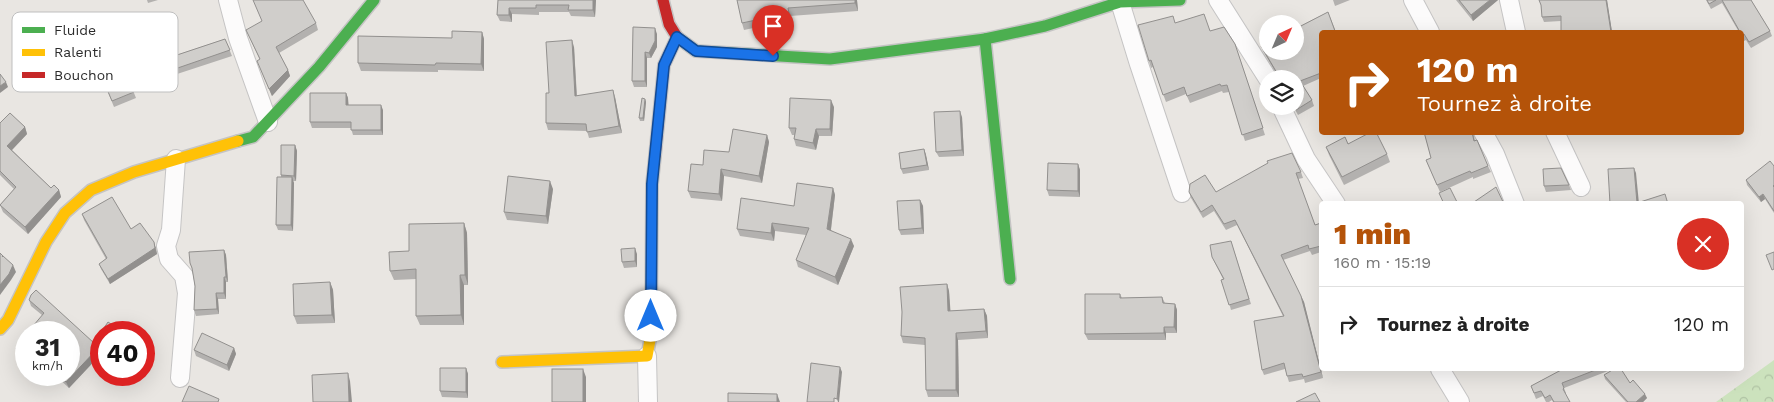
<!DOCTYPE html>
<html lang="fr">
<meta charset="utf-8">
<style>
:root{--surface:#fff;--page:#f2f2f2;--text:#222;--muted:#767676;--line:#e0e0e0;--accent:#b45309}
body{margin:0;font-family:"Work Sans",sans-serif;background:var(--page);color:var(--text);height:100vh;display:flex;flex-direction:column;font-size:19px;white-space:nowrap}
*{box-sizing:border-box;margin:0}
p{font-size:16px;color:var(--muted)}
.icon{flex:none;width:28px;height:28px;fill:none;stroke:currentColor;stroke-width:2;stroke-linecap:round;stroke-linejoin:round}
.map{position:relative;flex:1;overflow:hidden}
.panel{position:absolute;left:1319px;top:201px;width:425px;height:170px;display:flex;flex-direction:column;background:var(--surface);border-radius:5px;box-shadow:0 5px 20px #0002}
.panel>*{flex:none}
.top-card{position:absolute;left:1319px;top:30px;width:425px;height:105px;border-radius:5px;box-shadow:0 5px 20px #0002;background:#b45309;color:#fff;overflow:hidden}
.needle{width:32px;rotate:44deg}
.tools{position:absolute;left:1259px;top:15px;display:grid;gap:10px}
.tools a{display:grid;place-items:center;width:45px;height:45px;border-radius:50%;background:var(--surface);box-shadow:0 5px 20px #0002;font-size:25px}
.speed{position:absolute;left:15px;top:321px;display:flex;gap:10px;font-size:25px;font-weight:700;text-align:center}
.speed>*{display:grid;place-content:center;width:65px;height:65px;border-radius:50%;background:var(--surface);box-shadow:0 5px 20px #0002;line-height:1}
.speed small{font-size:12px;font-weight:400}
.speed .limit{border:8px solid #d22;background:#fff;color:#111}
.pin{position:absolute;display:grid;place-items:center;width:42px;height:42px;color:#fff;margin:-51px -21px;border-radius:50% 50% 50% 0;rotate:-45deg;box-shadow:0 0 5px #0007}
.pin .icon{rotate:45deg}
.me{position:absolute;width:55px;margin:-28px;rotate:0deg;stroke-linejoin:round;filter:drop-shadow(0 0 4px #0008)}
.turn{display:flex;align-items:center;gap:18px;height:105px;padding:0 15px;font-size:22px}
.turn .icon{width:65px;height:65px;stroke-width:2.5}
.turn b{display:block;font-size:35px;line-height:42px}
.round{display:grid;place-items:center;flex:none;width:52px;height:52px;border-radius:26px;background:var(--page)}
.summary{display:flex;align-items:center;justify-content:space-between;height:85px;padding:0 15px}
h1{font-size:30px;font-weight:800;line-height:38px;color:var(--accent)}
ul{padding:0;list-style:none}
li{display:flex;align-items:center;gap:15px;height:75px;padding:0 15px;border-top:1px solid var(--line)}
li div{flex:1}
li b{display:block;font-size:19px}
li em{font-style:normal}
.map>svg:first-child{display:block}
</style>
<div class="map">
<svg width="1774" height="402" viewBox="0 0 1774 402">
<defs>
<pattern id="forest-crowns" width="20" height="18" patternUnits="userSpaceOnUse" patternTransform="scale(1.25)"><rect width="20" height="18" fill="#cce2bd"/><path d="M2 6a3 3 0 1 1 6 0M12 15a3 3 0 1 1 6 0" fill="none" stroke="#afc2a3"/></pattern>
</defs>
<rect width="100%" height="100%" fill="#e9e6e2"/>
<!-- forest -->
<polygon fill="url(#forest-crowns)" points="1774,360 1774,402 1716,402"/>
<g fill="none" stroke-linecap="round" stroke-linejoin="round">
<!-- street casing -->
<g stroke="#c5c4c4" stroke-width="20">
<g id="street">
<polyline points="228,0 238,38 268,122"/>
<polyline points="1218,0 1268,79"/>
<polyline points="1413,0 1430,32"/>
<polyline points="1509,0 1516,32"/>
<polyline points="1120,2 1139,64 1182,193"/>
<polyline points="1281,106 1306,159 1336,204"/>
<polyline points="1483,132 1495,154 1515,204"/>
<polyline points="1555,132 1581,187"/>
<polyline points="176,159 171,230 166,246 169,259 184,276 187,293 180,378"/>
<polyline points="647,356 648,402"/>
<polyline points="1440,369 1460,402"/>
</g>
</g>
<!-- fast casing -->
<g stroke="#c5c4c4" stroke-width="14">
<g id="fast">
<polyline points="677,37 696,51 830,59 985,39 1045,26 1120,2 1180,0"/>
<polyline points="985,39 1010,279"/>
<polyline points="238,141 253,137 319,67 374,0"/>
</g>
</g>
<!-- slow casing -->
<g stroke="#c5c4c4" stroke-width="14">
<g id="slow">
<polyline points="0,329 8,320 46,242 65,213 91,190 134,172 238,141"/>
<polyline points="502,362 647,356 651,335 652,184 655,156"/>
</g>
</g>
<!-- jam casing -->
<g stroke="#c5c4c4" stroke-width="14">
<polyline id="jam" points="655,156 664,65 677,37 669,24 663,0"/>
</g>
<!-- street -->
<use href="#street" stroke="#fcfbfb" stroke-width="18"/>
<!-- fast -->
<use href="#fast" stroke="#4caf50" stroke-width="11"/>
<!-- slow -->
<use href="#slow" stroke="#ffc107" stroke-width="11"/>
<!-- jam -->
<use href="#jam" stroke="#c62828" stroke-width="11"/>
</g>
<!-- wall -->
<g fill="#b3b1af">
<polygon points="147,0 158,0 148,3"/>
<polygon points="498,0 596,0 595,17 571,16 569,12 539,12 539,15 512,14 512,22 500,21 497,15"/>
<polygon points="737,0 857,0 858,11 790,16 791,20 744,30 742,23"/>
<polygon points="1333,0 1350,0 1335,6"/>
<polygon points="1456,0 1498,0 1473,21"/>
<polygon points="1539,0 1607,0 1612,32 1561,32 1561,21 1544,22 1542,17 1541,5"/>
<polygon points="1706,0 1751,0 1770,31 1772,36 1751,48 1746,40 1744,41 1741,36 1741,32 1739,32 1722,3 1711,9"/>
<polygon points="1328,12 1336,32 1321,32 1321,78 1303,86 1312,100 1314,106 1298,115 1293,106 1295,106 1263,51 1261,46"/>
<polygon points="316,23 318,30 279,53 288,70 290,76 272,96 260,68 260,60 246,30"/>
<polygon points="1176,23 1210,31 1235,44 1265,135 1245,141 1229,92 1223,93 1222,91 1190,103 1186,94 1166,102 1153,67 1151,68 1149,61"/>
<polygon points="633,27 657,34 657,47 651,58 647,58 647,87 634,87 632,81"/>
<polygon points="482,32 484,39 484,71 438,70 438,72 361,71 358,63 452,38"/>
<polygon points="225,39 232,56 171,76 165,59"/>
<polygon points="574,47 577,96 615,97 622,133 589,138 587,131 548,130 546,123 549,93"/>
<polygon points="123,66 136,98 114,107 101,75"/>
<polygon points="346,93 348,98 348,105 383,110 383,135 353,135 351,128 312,128 310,122"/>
<polygon points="645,99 646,102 644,121 640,121 639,118"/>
<polygon points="834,107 832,136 819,136 816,150 796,146 794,139 795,135 792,135 789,128"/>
<polygon points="962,117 964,156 939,157 936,152"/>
<polygon points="0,123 25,127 27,134 12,150 51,188 59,190 61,197 28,234 3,212 0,205 14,189 0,175"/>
<polygon points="1424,132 1473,132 1475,141 1488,166 1491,172 1473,179 1473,177 1440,192 1426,160 1431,158"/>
<polygon points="767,135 769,142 762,183 724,176 722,201 691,198 688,191 703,165"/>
<polygon points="1348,144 1387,154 1390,162 1344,185 1329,155 1326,147"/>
<polygon points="295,145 297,151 296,181 293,181 294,183 293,231 278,230 276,225 281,177 281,175"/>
<polygon points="924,149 926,155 929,170 903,174 901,169"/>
<polygon points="1078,164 1080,170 1080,197 1049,196 1047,190"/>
<polygon points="1774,166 1774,213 1765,199 1761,202 1747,185 1746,180"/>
<polygon points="1301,172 1303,178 1298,179 1315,225 1321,223 1321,252 1312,255 1310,251 1283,260 1304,302 1323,378 1305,383 1304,379 1289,382 1285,369 1264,375 1262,370 1283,316 1237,225 1226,230 1214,211 1203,218 1191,198 1189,192 1216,192"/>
<polygon points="1569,185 1571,190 1546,192 1544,186"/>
<polygon points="833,188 835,195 831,230 854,246 838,285 798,267 796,260 806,235 775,231 774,241 740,236 737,229 794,206"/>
<polygon points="553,189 548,224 507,220 504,212"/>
<polygon points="920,200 923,206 924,234 901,235 899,230"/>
<polygon points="82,214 131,229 156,247 157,254 110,284 101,269 99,264 106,259 84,220"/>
<polygon points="464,223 467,233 468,285 464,285 464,325 420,325 416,316 416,279 394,280 390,271 409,251"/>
<polygon points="1231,241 1251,304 1231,310 1223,279 1212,257"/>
<polygon points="224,250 226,255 228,282 226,282 226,299 218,299 219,314 196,316 194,310 195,286 193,271 190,263"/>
<polygon points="637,254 637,267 624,268 622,262"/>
<polygon points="330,282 333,290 335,323 297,324 294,316"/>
<polygon points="947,284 949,291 950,311 984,309 987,316 988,338 958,340 959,397 928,397 926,390 925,345 903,343 901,336"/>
<polygon points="1120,294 1122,298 1162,297 1165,303 1175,304 1177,310 1177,333 1166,333 1166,340 1088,340 1085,334"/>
<polygon points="29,300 94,343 101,332 101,354 69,388 55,375 69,375 42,315 31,306"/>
<polygon points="26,335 26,361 18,355 16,349"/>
<polygon points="234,348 236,354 229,371 196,356 194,350"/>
<polygon points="466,368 468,374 468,398 442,397 440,391"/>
<polygon points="1563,369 1607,369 1608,371 1564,388 1566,393 1565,394 1570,402 1553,402 1552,400 1549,402 1546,402 1543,396 1536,399 1531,386"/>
<polygon points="1604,375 1630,383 1647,398 1643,402 1626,402 1605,379"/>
</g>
<!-- shaded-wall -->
<g fill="#92908e">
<polygon points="593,0 596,0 595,17 593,10"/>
<polygon points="855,0 857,0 858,11 855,3"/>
<polygon points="1490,0 1498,0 1473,21 1471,15"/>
<polygon points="1606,0 1607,0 1612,32 1611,32"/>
<polygon points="509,8 512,14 512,22 509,15"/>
<polygon points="655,28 657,34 657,47 651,58 649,53"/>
<polygon points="482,32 484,39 484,71 481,64"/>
<polygon points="572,40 574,47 577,103 575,96"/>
<polygon points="645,52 647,58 647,87 645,81"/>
<polygon points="288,70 290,76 272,96 269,89"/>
<polygon points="6,82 8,87 0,93 0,86"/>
<polygon points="613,90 615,97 622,133 619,126"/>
<polygon points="346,93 348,98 349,110 346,105"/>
<polygon points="645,99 646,102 644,121 643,118"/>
<polygon points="831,100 834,107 832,136 830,129"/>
<polygon points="381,105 383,110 383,135 381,130"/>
<polygon points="960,111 962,117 964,156 962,150"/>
<polygon points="25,127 27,134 9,153 7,146"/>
<polygon points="816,129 819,136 816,150 813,143"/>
<polygon points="767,135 769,142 762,183 759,176"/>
<polygon points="295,145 297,151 296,181 294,176"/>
<polygon points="924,149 926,155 929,170 927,165"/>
<polygon points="1078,164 1080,170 1080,197 1078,191"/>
<polygon points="1634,168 1636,173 1639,204 1637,204"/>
<polygon points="721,169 724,176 722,201 719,194"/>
<polygon points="292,177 294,183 293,231 291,225"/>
<polygon points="550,181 553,189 548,224 546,216"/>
<polygon points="833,188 835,195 830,236 827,229"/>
<polygon points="59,190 61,197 28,234 25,227"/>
<polygon points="1763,194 1765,199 1761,202 1759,197"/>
<polygon points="920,200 923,206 924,234 922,228"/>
<polygon points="464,223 467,233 468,285 465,275"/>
<polygon points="772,223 775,231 774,241 771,233"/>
<polygon points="851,239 854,246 838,285 835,277"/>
<polygon points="154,242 157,254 110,284 108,279"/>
<polygon points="635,248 637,254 637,267 635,261"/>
<polygon points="224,250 226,255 228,282 226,277"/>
<polygon points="13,265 16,272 11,280 0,295 0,285"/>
<polygon points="460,275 464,285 464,325 461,315"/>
<polygon points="224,277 226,282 226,299 224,293"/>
<polygon points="330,282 333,290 335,323 332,315"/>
<polygon points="947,284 949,291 951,318 948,311"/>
<polygon points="216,293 218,299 219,314 217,309"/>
<polygon points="1301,296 1304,302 1323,378 1321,372"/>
<polygon points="1175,304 1177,310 1177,333 1174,327"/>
<polygon points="984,309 987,316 988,338 986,331"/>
<polygon points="1164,327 1166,333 1166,340 1164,333"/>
<polygon points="956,333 958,340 959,397 956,390"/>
<polygon points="98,348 101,354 69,388 66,382"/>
<polygon points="234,348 236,354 229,371 227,365"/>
<polygon points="840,367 842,372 839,402 838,402 837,399"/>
<polygon points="466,368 468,374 468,398 466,392"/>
<polygon points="583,369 586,377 586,402 583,402"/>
<polygon points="348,373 350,381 352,402 349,402"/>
<polygon points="777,394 780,402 777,402"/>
<polygon points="1645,394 1647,398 1643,402 1636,402"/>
</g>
<!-- building -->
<g fill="#d0cecb" stroke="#92908e">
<polygon points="253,0 303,0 316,23 276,47 288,70 269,89 257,61 260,59 246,30 262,21"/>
<polygon points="498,0 593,0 593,10 568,10 569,5 536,5 536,8 509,8 509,15 497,15"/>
<polygon points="737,0 855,0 855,3 788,8 789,13 742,23"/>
<polygon points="1459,0 1490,0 1471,15"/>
<polygon points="1539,0 1606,0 1611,32 1561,32 1561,16 1542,17 1541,5"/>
<polygon points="1707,0 1716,0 1709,4"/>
<polygon points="1722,0 1751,0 1770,31 1749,42 1744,34 1742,36 1741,32 1740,32"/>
<polygon points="1328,12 1335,31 1333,32 1321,32 1321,73 1300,81 1312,100 1296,110 1294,106 1295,106 1295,79 1275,79 1277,73 1261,46 1268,43 1268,51 1295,51 1295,29"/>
<polygon points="1204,14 1210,31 1224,27 1235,44 1263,128 1242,135 1227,85 1221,86 1220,84 1187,96 1184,87 1163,95 1151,60 1149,61 1138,25 1173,16 1175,23"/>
<polygon points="633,27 655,28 655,41 649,53 645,52 645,81 632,81"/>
<polygon points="452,31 482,32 481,64 436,63 435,65 358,63 358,36 452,38"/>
<polygon points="225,39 230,50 169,71 165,59"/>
<polygon points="572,40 575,96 613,90 619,126 587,132 586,124 546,123 546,93 549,93 546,42"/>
<polygon points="123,66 134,92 112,101 101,75"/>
<polygon points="0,74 6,82 0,86"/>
<polygon points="310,93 346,93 346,105 381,105 381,130 351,130 351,122 310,122"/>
<polygon points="642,98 645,99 643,118 639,118"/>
<polygon points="790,98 831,100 830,129 816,129 813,143 794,139 796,128 789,128"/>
<polygon points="960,111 962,150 936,152 934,112"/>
<polygon points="10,113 25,127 7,146 51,188 54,185 59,190 25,227 0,205 16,187 0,171 0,123"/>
<polygon points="733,129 767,135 759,176 721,169 719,194 688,191 691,164 703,165 704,150 729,152"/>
<polygon points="1371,132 1376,132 1387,154 1342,177 1326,147 1345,137 1348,144"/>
<polygon points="1424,132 1472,132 1474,141 1477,140 1488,166 1471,173 1470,171 1437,185 1426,160 1431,158"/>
<polygon points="281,145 295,145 294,176 281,175"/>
<polygon points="924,149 927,165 901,169 899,153"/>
<polygon points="1292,153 1301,172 1296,173 1315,225 1321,223 1321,246 1309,249 1308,245 1281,255 1301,296 1321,372 1303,377 1302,374 1287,376 1284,363 1262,370 1254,321 1284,316 1235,220 1224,224 1212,205 1201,212 1189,192 1190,184 1205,175 1216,192 1268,163 1267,161"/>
<polygon points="1770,161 1774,166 1774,185 1773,186 1774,187 1774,211 1763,194 1759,197 1746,180"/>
<polygon points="1048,163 1078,164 1078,191 1047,190"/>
<polygon points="1561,168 1569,185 1544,186 1543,169"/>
<polygon points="1634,168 1637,203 1665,194 1668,204 1610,204 1608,169"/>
<polygon points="508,176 550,181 546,216 504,212"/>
<polygon points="277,177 292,177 291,225 276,225"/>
<polygon points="797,183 833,188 827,229 851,239 835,277 796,260 809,228 772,223 771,233 737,229 741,198 794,206"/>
<polygon points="1496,187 1504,204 1475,204 1474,202"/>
<polygon points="1450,188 1458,204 1444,204 1439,193"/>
<polygon points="112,197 131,229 140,223 154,242 155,248 108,279 99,264 107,258 82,214"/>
<polygon points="920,200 922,228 899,230 897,201"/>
<polygon points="464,223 465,275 460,275 461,315 416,316 416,269 390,271 389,252 409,251 409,224"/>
<polygon points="1231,241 1249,299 1229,305 1221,280 1224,279 1212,257 1210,245"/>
<polygon points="635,248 635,261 622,262 621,249"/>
<polygon points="224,250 226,277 224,277 224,293 216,293 217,309 194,310 195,286 192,268 190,263 189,252"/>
<polygon points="1774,252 1774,269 1772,270 1766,255"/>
<polygon points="0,253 3,256 2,257 3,256 13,265 9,274 0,285"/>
<polygon points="330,282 332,315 294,316 293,284"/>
<polygon points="947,284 948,311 984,309 986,331 956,333 956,390 926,390 925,338 901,336 902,312 900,287"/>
<polygon points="36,290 94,343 108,322 120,330 118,332 101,332 101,350 98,348 66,382 59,375 69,375 69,332 28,332 44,313 29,300 31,295"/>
<polygon points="1085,294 1120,294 1120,298 1162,297 1163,303 1175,304 1174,327 1164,327 1164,333 1085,334"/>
<polygon points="202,333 234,348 227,365 194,350"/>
<polygon points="26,335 26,357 16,349"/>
<polygon points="811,363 840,367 837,399 834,398 834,402 807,402"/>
<polygon points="440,368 466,368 466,392 440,391"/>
<rect x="552" y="369" width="31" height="33"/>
<polygon points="1563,369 1598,369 1562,383 1564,388 1563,389 1570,402 1554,402 1550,395 1545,398 1541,391 1534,393 1531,386"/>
<polygon points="1614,369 1621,369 1630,383 1633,380 1645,394 1636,402 1628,402 1604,375"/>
<polygon points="348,373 349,402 313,402 312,375"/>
<polygon points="189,386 219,399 218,402 182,402"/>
<polygon points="728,393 777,394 777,402 728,402"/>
<polygon points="1315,393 1320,402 1296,402"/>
</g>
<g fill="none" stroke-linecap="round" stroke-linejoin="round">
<!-- route casing -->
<g stroke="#114b97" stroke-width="12">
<polyline id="route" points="651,316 652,184 664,65 677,37 696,51 773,56"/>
</g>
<!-- route -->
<use href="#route" stroke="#1a73e8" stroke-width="9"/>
</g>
<!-- legend -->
<rect x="12" y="12" width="166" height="80" rx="8" fill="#fff" stroke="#bfbfbf" stroke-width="1"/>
<rect x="22" y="27" width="23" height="6" fill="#4caf50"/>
<rect x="22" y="49" width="23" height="7" fill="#ffc107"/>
<rect x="22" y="72" width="23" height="6" fill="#c62828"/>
<g font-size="14" fill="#2b2b2b">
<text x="54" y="35">Fluide</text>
<text x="54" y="57">Ralenti</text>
<text x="54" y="80">Bouchon</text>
</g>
</svg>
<div class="tools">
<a><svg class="needle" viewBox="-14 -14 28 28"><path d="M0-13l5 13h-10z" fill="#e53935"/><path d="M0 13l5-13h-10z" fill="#767676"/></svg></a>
<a><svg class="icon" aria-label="layers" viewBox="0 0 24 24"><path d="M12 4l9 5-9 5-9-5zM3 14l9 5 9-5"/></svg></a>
</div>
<div class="speed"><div>31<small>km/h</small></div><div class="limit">40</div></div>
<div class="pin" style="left:773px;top:56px;background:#d93025"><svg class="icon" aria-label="arrive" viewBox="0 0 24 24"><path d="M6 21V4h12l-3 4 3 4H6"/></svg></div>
<svg class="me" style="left:651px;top:316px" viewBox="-20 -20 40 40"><circle r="19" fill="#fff"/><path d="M0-13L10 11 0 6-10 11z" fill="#1a73e8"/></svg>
<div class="top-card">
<div class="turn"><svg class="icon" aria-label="right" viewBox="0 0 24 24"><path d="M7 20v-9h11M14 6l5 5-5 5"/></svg><div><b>120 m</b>Tournez à droite</div></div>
</div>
<section class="panel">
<div class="summary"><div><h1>1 min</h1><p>160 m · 15:19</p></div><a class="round" style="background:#d93025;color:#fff"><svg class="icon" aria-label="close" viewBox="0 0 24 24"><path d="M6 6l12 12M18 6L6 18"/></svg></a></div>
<ul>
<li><svg class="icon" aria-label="right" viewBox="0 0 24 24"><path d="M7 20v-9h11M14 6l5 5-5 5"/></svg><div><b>Tournez à droite</b></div><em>120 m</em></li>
</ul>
</section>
</div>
